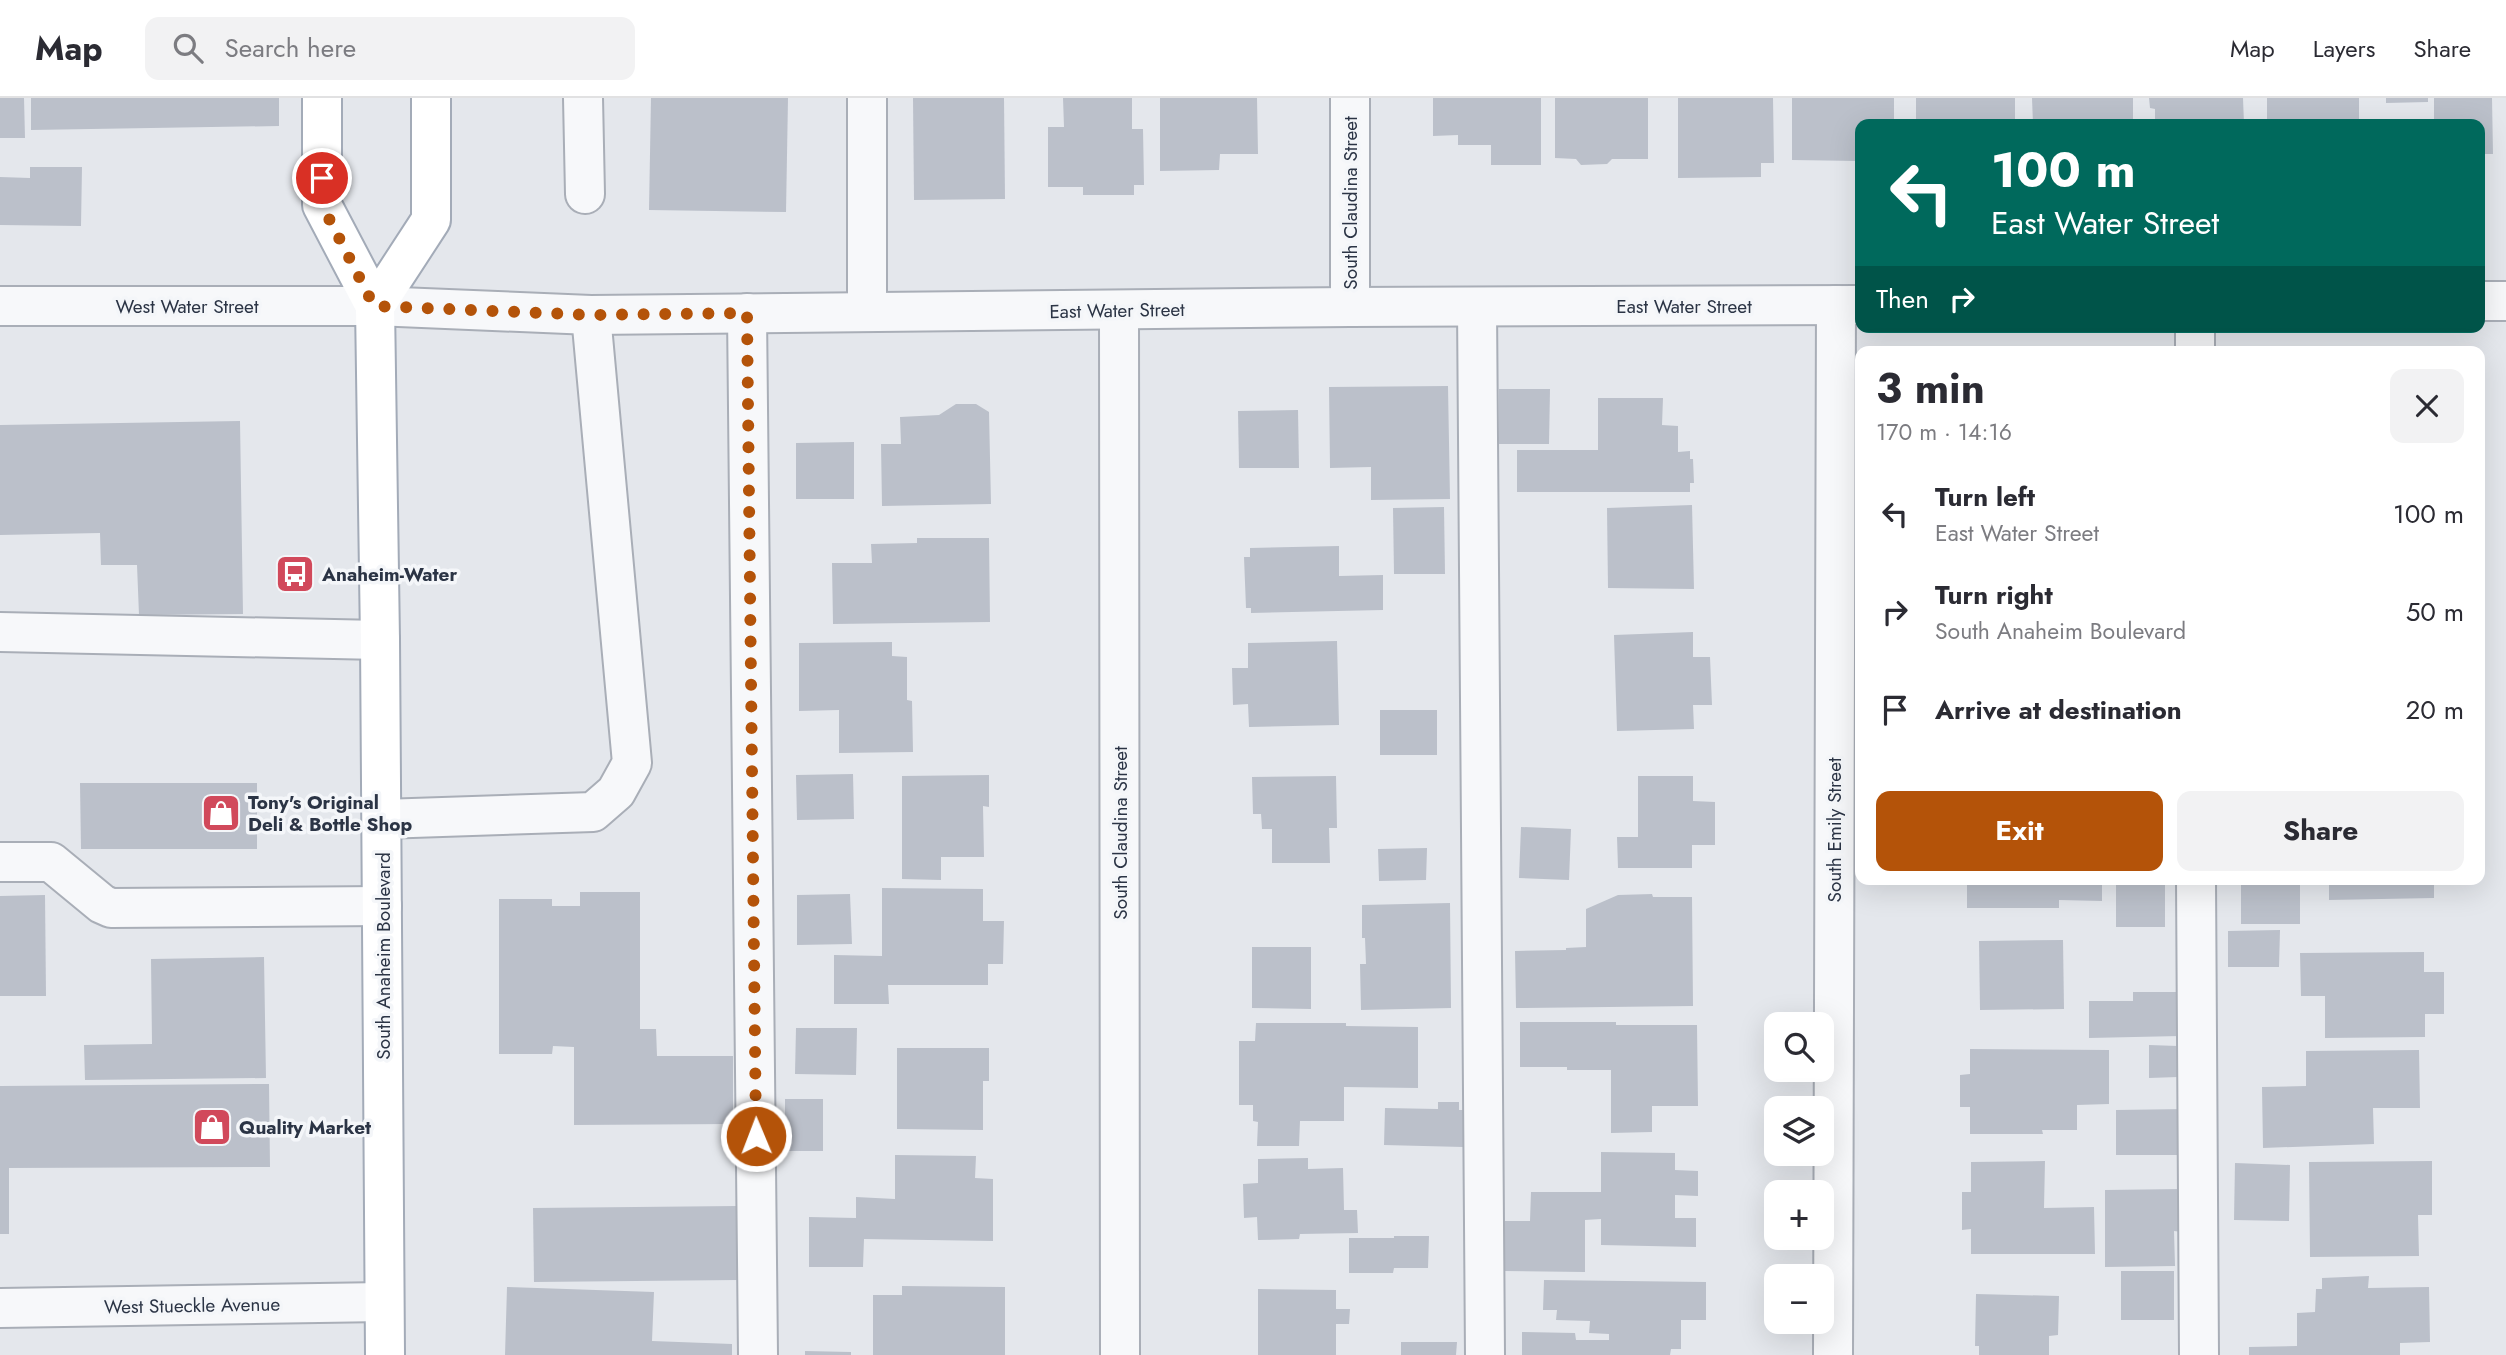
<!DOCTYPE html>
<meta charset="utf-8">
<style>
:root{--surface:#fff;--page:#f2f2f3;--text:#2b2b33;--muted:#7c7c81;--line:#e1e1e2;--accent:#b45309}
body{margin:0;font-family:Jost,sans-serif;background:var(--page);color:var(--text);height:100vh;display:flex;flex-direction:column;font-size:26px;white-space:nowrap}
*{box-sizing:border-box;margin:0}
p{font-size:23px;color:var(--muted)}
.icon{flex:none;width:38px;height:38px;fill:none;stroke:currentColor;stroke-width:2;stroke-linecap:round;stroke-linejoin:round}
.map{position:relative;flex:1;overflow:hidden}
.sheet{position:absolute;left:1855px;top:248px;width:630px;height:539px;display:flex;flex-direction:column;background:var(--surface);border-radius:14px;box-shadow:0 7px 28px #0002}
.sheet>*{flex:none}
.banner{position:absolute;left:1855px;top:21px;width:630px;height:214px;border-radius:14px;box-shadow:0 7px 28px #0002;background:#00695c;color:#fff;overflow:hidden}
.buttons{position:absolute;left:1764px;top:914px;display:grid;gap:14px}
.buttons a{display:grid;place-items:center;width:70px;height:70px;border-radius:14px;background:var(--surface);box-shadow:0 7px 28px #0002;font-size:35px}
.pin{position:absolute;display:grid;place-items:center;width:60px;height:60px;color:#fff;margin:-30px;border:4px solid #fff;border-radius:50%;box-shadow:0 2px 7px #0007}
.me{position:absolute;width:77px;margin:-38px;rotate:359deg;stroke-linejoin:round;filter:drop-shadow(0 0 5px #0008)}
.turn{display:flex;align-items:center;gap:24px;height:147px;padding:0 21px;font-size:32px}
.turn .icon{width:91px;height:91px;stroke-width:2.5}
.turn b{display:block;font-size:49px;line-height:60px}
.then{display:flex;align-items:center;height:66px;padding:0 21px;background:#0003;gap:14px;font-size:26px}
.round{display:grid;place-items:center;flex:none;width:74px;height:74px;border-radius:14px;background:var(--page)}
.summary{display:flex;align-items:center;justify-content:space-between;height:119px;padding:0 21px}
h1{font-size:42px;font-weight:700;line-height:52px}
.action{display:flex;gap:14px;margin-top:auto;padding:14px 21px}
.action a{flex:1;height:80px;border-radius:14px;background:var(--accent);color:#fff;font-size:28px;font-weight:700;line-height:80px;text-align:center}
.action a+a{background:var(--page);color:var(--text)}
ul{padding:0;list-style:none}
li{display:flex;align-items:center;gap:21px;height:98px;padding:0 21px}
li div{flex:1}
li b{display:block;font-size:26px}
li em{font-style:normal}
header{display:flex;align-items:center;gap:42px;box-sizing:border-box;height:98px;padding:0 35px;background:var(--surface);border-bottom:2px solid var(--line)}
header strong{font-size:33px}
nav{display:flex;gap:38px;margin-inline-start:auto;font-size:24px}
.search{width:490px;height:63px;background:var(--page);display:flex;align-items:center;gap:18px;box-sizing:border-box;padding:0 24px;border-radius:14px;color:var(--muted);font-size:26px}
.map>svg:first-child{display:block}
</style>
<header>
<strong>Map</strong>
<div class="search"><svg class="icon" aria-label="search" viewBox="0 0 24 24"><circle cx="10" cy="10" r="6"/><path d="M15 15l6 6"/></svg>Search here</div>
<nav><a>Map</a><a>Layers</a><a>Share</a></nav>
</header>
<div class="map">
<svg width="2506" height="1257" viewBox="0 0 2506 1257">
<rect width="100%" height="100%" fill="#e4e7ec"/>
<!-- building -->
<g fill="#bbc0ca">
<polygon points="0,0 24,0 25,40 0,40"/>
<polygon points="31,0 279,0 279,28 31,32"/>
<polygon points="651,0 788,0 786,114 649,112"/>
<polygon points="913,0 1004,0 1005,101 914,102"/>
<polygon points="1063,0 1132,0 1132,31 1143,31 1144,87 1134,87 1134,97 1083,97 1083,89 1048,89 1048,29 1064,29"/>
<polygon points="1160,0 1257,0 1258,56 1220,56 1219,72 1160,73"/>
<polygon points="1433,0 1541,0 1541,67 1491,67 1491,47 1458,47 1458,37 1433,38"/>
<polygon points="1555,0 1648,0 1648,61 1612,61 1607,66 1581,67 1576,61 1555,60"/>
<polygon points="1678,0 1773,0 1774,65 1761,65 1761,79 1678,80"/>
<polygon points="1792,0 1894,0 1894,26 1860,26 1858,63 1792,62"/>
<rect x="1916" y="0" width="99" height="26"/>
<polygon points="2032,0 2133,0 2133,26 2033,26"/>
<polygon points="2149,0 2243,0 2244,26 2155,26 2155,11 2150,10"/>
<rect x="2267" y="0" width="92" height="26"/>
<polygon points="2386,0 2428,0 2428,4 2386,5"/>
<polygon points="2434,0 2492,0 2493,56 2480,56 2480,26 2434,26"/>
<polygon points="30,69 82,69 81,128 0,127 0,79 30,80"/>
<polygon points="1448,288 1450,401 1371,402 1371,369 1330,370 1329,289"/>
<polygon points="1499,291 1550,291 1549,346 1499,346"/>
<polygon points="1598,300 1663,300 1662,327 1678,328 1678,354 1690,353 1690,361 1693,361 1694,385 1690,385 1690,394 1517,394 1517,352 1598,352"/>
<polygon points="956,306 976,306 989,314 991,406 882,408 881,346 901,346 900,319 939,317"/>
<polygon points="1298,312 1299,370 1239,370 1238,313"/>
<polygon points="240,323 243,516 139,517 137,467 101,467 100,435 0,437 0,327"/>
<polygon points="854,344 854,401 796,401 796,345"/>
<polygon points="1692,407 1694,491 1608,490 1607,410"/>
<polygon points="1444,409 1445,476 1394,476 1393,410"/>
<polygon points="917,440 989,440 990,524 833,526 832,465 872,465 871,446 917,445"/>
<polygon points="1339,448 1339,478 1383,477 1383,512 1251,515 1251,510 1246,510 1244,459 1250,459 1250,450"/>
<polygon points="1693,534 1693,559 1710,559 1712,607 1693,607 1694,631 1617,633 1614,537"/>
<polygon points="1337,543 1339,627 1249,629 1248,606 1233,607 1232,570 1248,570 1248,545"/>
<polygon points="892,544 892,558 907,559 907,602 912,603 913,654 839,655 839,612 799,613 799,545"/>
<rect x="1380" y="612" width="57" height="45"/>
<polygon points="853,676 854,721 797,722 796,677"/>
<polygon points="989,677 989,709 983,708 984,759 941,759 941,782 902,781 902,678"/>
<polygon points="1336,678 1337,730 1329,730 1330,765 1272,765 1272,731 1262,731 1261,716 1253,716 1252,679"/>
<polygon points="1638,678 1693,678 1693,703 1715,704 1715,747 1692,747 1692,770 1618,770 1617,739 1638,739"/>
<polygon points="80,685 257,685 257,751 81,751"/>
<polygon points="1521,729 1571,731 1569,782 1519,780"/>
<polygon points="1427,750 1426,782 1379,783 1378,751"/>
<polygon points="1967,782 2102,782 2102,803 2059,802 2059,810 1967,810"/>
<rect x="2116" y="782" width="49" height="47"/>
<rect x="2241" y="782" width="59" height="44"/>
<polygon points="2329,782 2434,782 2434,800 2329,802"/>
<polygon points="882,790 983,791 983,823 1004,823 1003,866 988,866 988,887 888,887 889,906 834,906 834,857 882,858"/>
<polygon points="580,794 640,794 640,931 656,931 657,958 733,958 733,1026 574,1027 574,949 553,948 552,956 499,956 499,801 552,801 552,808 580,808"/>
<polygon points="850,796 852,846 797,847 797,797"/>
<polygon points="1652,796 1653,799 1692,799 1693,908 1516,910 1515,853 1566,852 1566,850 1586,849 1586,811 1618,797"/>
<polygon points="45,797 46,898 0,898 0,798"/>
<polygon points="1450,805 1451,910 1361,912 1360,866 1366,866 1365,840 1362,840 1362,807"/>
<polygon points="2280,832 2279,869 2228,869 2228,833"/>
<polygon points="2063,842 2064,911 1980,912 1979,843"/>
<polygon points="1252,849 1311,849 1311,911 1252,910"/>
<polygon points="2424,854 2424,874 2444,874 2444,916 2425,916 2425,939 2325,940 2325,898 2301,898 2300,855"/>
<polygon points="264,859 266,980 85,982 84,947 152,946 151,861"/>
<polygon points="2133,894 2179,894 2180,938 2089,940 2089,903 2133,903"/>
<polygon points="1520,924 1616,924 1616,927 1697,927 1698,1008 1652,1008 1652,1034 1611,1035 1611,972 1567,972 1567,969 1520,969"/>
<polygon points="1256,925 1346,925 1346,928 1418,929 1418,990 1344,989 1344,1023 1300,1023 1299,1048 1257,1048 1258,1024 1253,1023 1253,1007 1239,1007 1239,943 1255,943"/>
<polygon points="796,930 857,930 856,977 795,976"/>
<polygon points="2149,947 2178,948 2178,979 2149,980"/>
<polygon points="897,950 989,950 989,983 983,983 983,1032 897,1031"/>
<polygon points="1970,951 2109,952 2109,1006 2077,1007 2077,1032 2042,1032 2043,1036 1970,1036 1970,1009 1960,1009 1960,977 1970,976"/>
<polygon points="2419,952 2420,1010 2373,1010 2374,1046 2263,1050 2262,989 2306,988 2306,953"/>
<polygon points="269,986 270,1069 9,1070 9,1136 0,1136 0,988"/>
<rect x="785" y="1001" width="38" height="52"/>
<polygon points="1438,1004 1459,1004 1459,1012 1464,1012 1463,1049 1384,1047 1385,1010 1438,1011"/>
<polygon points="2186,1011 2186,1057 2116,1057 2116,1012"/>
<polygon points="1601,1054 1675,1055 1675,1072 1698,1073 1698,1098 1675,1097 1675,1120 1696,1120 1696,1149 1601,1147 1601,1121 1585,1122 1585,1174 1503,1173 1503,1123 1530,1123 1531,1094 1601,1094"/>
<polygon points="895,1057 976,1058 975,1080 993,1081 993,1143 864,1141 863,1169 809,1169 809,1119 856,1120 856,1099 895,1101"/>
<polygon points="1308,1060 1308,1071 1343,1070 1344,1112 1357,1112 1358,1135 1300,1136 1299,1141 1258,1142 1257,1119 1244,1120 1243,1086 1258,1085 1258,1061"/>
<polygon points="2045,1063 2044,1110 2094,1109 2095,1156 1971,1156 1971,1131 1962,1132 1962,1094 1971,1094 1971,1064"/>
<polygon points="2432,1063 2432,1117 2418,1117 2419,1158 2310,1159 2309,1064"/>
<polygon points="2235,1065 2290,1067 2289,1123 2234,1122"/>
<polygon points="2182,1091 2182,1134 2174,1133 2175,1168 2105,1169 2105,1092"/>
<polygon points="737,1108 738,1182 534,1184 533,1110"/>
<polygon points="1394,1138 1429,1138 1428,1170 1394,1170 1393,1175 1349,1175 1349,1140 1394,1140"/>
<rect x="2121" y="1173" width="53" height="49"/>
<polygon points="2369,1178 2368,1190 2429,1189 2430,1244 2400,1245 2400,1257 2249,1257 2249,1249 2297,1248 2297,1215 2315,1214 2316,1191 2322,1191 2322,1180"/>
<polygon points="1544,1182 1706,1184 1706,1222 1681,1222 1681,1251 1671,1251 1670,1257 1522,1257 1522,1234 1575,1235 1576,1242 1609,1242 1609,1236 1589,1235 1590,1223 1556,1222 1557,1212 1543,1212"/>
<polygon points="902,1188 1005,1189 1005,1257 873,1257 873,1197 902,1197"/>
<polygon points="507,1189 654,1194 652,1243 732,1246 732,1257 505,1257"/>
<polygon points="1258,1191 1336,1192 1336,1211 1350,1211 1349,1226 1336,1226 1336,1257 1258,1257"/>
<polygon points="1976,1196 2059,1198 2058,1237 2049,1238 2049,1257 1979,1257 1979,1248 1975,1248"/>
<polygon points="1401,1244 1457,1244 1456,1257 1401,1257"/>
<polygon points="805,1253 851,1254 851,1257 805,1257"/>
</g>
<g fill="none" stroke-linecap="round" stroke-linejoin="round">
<!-- minor casing -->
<g stroke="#a9aeb7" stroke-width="42">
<g id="minor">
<polyline points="583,0 585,96"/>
<polyline points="867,0 867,214"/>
<polyline points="1350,0 1350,209"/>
<polyline points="2480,203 2506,203"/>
<polyline points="0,208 375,208 591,217 1350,209 1860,207"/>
<polyline points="1477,209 1485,1257"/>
<polyline points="1119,213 1120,1257"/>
<polyline points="747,215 758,1257"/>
<polyline points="2195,254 2195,229"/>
<polyline points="0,534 380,542"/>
<polyline points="382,721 593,714 616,694 632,665 591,217"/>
<polyline points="0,764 51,764 102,806 111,810 382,808"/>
<polyline points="2196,782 2199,1257"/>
<polyline points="0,1210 384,1204"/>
<polyline points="1833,1257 1836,207"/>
</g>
</g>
<!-- major casing -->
<g stroke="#a3abb8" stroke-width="42">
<g id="major">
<polyline points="322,0 322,107 375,208 380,542 385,1257"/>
<polyline points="375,208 431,122 431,0"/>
</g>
</g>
<!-- minor -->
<use href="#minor" stroke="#f7f8fa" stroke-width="38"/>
<!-- major -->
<use href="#major" stroke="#fff" stroke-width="38"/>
</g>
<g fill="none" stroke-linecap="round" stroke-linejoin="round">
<!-- route -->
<polyline stroke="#b45309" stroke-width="12" stroke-dasharray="0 21.6" points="322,80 322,107 374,208 591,217 747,215 756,1038"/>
</g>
<!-- icons -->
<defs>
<g id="bus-square" transform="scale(2.0125)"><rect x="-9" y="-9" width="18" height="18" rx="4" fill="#d1495b" stroke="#f4f6f9"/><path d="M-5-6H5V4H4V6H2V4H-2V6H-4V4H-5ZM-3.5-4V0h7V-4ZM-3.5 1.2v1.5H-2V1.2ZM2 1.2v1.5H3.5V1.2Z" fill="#fff"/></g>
<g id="shop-square" transform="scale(2.0125)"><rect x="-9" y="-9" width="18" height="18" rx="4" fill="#d1495b" stroke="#f4f6f9"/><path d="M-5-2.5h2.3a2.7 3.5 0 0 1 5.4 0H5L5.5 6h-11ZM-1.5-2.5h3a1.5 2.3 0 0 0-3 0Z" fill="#fff"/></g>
</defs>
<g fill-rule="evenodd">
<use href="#bus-square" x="295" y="476"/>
<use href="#shop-square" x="221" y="715"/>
<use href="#shop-square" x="212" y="1029"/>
</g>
<g text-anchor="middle" stroke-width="7" stroke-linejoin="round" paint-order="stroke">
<!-- street labels -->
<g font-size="19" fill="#2b3445" stroke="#f4f6f9">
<text transform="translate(1350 105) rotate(-90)" y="7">South Claudina Street</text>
<text x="187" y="215">West Water Street</text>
<text x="1684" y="215">East Water Street</text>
<text transform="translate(1117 212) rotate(-1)" y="7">East Water Street</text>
<text transform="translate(1834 732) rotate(-90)" y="7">South Emily Street</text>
<text transform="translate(1120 735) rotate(-90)" y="7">South Claudina Street</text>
<text transform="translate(383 858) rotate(-90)" y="7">South Anaheim Boulevard</text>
<text transform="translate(192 1207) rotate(-1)" y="7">West Stueckle Avenue</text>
</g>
<!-- poi labels -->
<g font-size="19" font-weight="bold" fill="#2b3445" stroke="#f4f6f9" text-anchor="start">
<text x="322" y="483">Anaheim-Water</text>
<text x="248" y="711">Tony's Original<tspan x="248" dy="22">Deli &amp; Bottle Shop</tspan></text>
<text x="239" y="1036">Quality Market</text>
</g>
</g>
</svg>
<div class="buttons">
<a><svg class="icon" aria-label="search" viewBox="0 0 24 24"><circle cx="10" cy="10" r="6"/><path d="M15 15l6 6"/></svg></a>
<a><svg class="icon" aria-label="layers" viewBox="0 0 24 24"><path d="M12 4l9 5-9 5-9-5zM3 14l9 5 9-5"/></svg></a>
<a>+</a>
<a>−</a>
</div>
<div class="pin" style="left:322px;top:80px;background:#d93025"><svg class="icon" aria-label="arrive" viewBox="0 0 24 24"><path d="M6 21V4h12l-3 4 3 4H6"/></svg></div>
<svg class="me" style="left:756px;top:1038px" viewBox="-20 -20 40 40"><circle r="17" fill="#b45309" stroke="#fff" stroke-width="3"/><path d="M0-11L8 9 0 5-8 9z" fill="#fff"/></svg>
<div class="banner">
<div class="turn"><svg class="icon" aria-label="left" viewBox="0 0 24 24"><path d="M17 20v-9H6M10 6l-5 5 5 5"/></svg><div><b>100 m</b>East Water Street</div></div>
<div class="then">Then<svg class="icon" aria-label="right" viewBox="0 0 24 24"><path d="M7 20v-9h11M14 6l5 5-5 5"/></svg></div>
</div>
<section class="sheet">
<div class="summary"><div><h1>3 min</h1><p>170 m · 14:16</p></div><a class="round"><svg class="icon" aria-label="close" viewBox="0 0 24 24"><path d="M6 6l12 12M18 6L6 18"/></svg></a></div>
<ul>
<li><svg class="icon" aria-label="left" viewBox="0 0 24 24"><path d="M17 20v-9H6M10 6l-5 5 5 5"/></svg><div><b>Turn left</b><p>East Water Street</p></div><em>100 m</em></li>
<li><svg class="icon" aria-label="right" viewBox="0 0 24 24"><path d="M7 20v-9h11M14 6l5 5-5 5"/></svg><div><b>Turn right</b><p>South Anaheim Boulevard</p></div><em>50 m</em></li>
<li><svg class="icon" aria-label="arrive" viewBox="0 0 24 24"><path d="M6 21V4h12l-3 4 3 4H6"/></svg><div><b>Arrive at destination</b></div><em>20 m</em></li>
</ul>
<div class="action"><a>Exit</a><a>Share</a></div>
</section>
</div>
